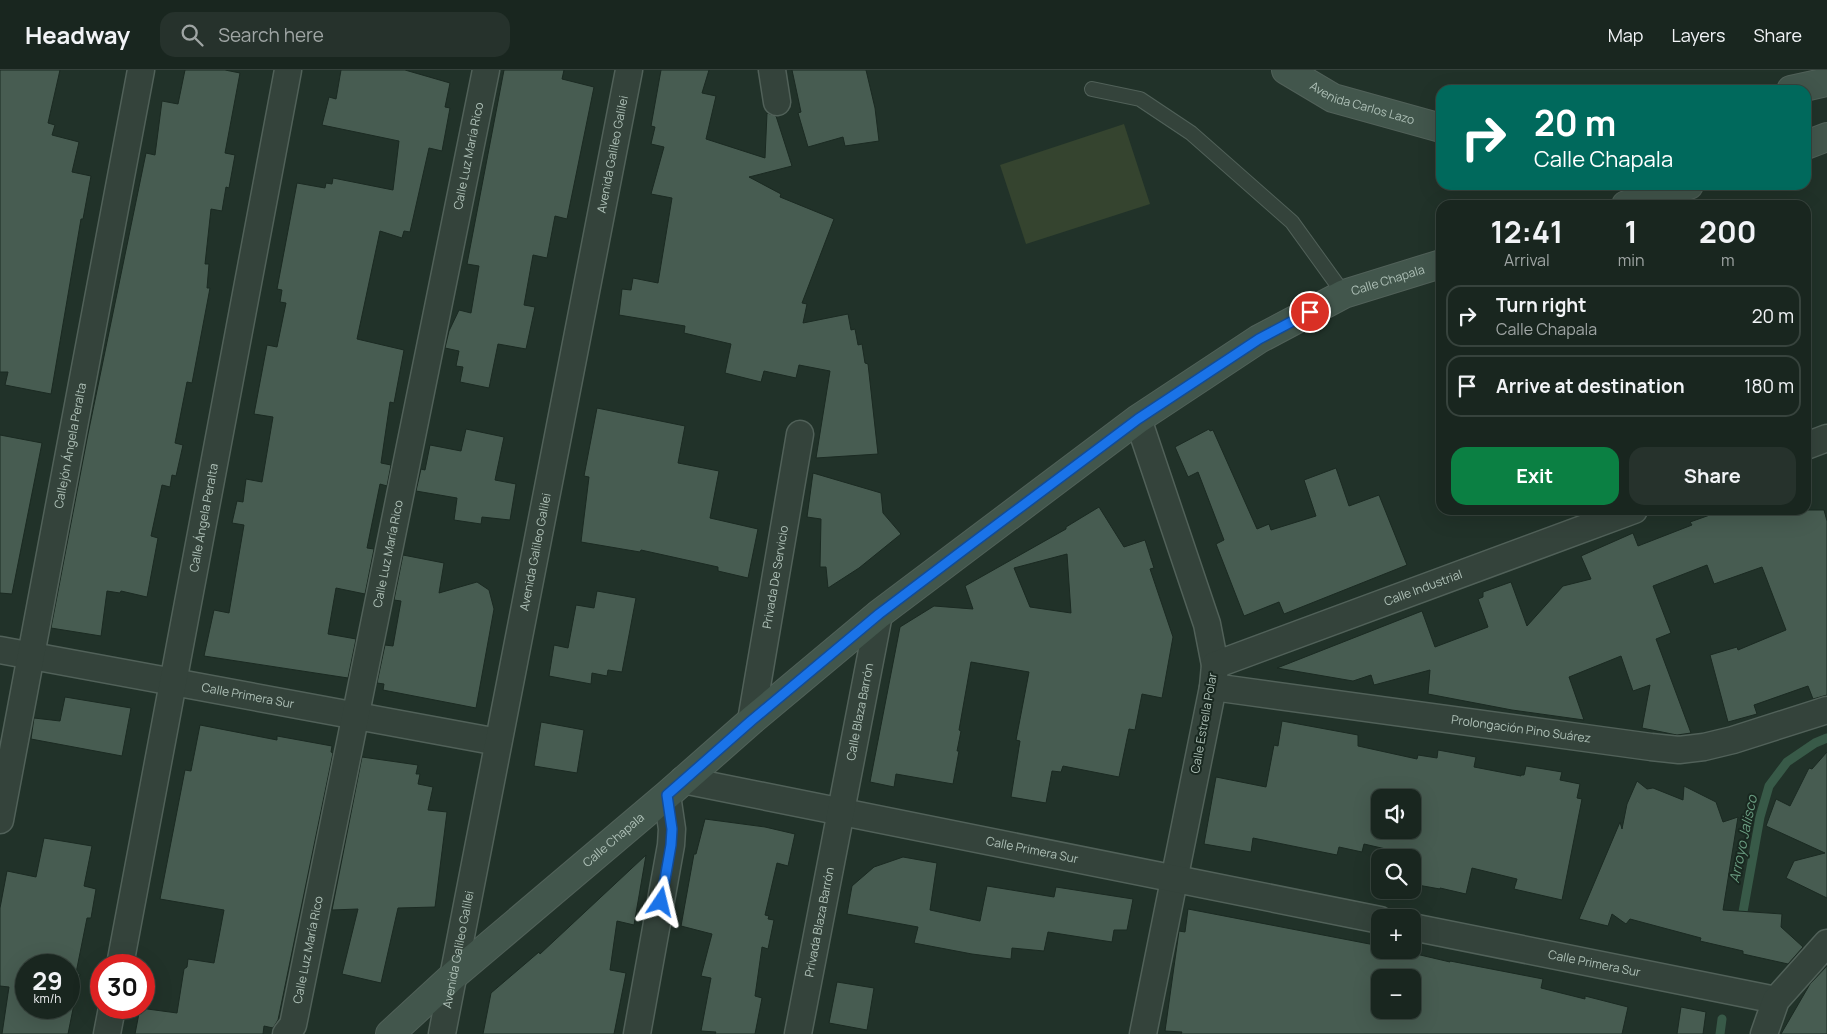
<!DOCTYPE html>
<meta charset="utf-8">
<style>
:root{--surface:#19261f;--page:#26322c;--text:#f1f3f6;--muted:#9fa5a4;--line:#37433d;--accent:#0b8043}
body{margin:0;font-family:Manrope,sans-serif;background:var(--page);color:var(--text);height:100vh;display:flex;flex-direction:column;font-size:19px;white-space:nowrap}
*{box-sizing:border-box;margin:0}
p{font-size:16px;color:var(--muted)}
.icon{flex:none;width:28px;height:28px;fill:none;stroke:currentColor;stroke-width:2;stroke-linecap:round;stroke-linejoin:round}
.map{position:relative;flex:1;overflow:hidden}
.sheet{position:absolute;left:1436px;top:130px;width:375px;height:315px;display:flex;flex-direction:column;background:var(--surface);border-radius:15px;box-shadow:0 5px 20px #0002,0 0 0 1px var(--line)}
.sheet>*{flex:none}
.guide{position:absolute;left:1436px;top:15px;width:375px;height:105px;border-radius:15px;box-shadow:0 5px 20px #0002,0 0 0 1px var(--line);background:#00695c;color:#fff;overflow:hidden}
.buttons{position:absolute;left:1371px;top:719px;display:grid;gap:10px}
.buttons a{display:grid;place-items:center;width:50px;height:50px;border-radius:10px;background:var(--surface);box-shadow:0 5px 20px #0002,0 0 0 1px var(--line);font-size:25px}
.speed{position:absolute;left:15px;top:884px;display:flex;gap:10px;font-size:25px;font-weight:700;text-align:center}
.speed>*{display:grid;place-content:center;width:65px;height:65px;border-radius:50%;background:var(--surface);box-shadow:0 5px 20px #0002,0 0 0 1px var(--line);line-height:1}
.speed small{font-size:12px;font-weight:400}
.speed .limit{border:8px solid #d22;background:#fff;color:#111}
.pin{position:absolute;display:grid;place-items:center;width:42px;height:42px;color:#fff;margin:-21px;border:2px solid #fff;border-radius:50%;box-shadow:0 1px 5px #0007}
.me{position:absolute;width:55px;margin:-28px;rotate:10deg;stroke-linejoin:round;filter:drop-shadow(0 0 4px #0008)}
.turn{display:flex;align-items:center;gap:18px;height:105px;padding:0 15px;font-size:22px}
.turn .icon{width:65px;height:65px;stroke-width:2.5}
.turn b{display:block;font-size:35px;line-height:42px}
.eta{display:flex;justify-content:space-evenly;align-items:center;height:85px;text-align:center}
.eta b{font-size:30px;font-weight:700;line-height:35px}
.cta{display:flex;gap:10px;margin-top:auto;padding:10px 15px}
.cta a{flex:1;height:58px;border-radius:15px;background:var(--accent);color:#fff;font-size:20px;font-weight:700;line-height:58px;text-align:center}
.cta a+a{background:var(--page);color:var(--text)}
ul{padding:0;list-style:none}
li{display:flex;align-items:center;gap:15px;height:62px;margin:0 10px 8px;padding:0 5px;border:2px solid var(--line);border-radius:15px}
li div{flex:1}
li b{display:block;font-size:19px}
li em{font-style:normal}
header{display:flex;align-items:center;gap:30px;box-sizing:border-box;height:70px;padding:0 25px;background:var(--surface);border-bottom:1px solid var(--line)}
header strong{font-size:24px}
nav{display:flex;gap:28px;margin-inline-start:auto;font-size:18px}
.search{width:350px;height:45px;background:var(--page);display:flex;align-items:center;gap:12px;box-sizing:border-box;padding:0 18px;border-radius:15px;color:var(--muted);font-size:19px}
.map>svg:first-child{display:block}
</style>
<header>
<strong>Headway</strong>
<div class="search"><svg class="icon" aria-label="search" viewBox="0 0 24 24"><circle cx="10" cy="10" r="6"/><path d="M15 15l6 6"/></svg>Search here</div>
<nav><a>Map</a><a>Layers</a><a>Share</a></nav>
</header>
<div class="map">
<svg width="1827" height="964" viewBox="0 0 1827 964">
<rect width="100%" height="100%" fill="#213229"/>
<!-- pitch -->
<polygon fill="#35442f" points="1124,54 1150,134 1026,174 1000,95"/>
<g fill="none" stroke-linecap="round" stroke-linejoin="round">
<!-- stream -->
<g stroke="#385a48" stroke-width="9">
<polyline points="1741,853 1760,747 1769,716 1787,692 1815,673 1827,668"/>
<polyline points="1720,964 1722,949"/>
</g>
</g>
<!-- building -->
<g fill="#475c51" stroke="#1b2a22" fill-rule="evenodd">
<polygon points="0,0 60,0 48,53 55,55 52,65 79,72 72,102 91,106 83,149 81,149 51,324 5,315 8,302 0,302"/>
<polygon points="185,0 225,0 240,3 225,83 235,85 229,118 226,117 222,141 211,139 205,194 209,194 207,218 210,218 192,313 187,312 175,373 183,375 176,406 172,405 170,417 162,415 151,466 158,468 147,527 121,521 120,523 107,521 101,566 51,558 88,364 146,83 155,85 162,31 178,34"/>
<polygon points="341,0 405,0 450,13 445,37 450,38 442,81 429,78 410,162 404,161 402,168 380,161 357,269 404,280 394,333 390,332 381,393 391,395 387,416 380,414 367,478 374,479 365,524 336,518 328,564 356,569 348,608 204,586 214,540 229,543 244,455 232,453 237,431 243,432 246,409 262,412 273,347 254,344 267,275 277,277 286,233 280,232 282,220 277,219 297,113 325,118 326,113 332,114 333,108 393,120 399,71 322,55 329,27 336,29"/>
<polygon points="504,0 564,0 562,9 594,17 567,149 555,146 547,188 533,185 524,235 535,237 526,279 498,274 489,318 460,312 463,297 456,296 459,281 445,278 449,261 459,240 471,243 479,196 467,194"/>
<polygon points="661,0 709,0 702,23 716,26 706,69 765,88 767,43 776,46 792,96 749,107 781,124 780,127 834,149 802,233 807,234 803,253 848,244 851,260 855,259 858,275 862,274 865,293 868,294 878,384 816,388 830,301 799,295 796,308 764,301 761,312 725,303 731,274 684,263 685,256 619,245 622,219 631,220 633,208 658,213 672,128 651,124 664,77 651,74 655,57 651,56"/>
<polygon points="792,0 866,0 875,38 879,71 845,76 843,67 808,77 798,43 801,42"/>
<polygon points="597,338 685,356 678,393 719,401 710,448 758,459 748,508 718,501 718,497 641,480 640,482 581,472 589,407 584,406"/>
<polygon points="466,359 504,367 495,410 516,414 510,450 482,447 481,454 454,450 457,428 416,421 421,399 425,400 430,375 461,381"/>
<polygon points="1209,359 1210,361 1213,360 1257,459 1269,454 1271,460 1316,446 1304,410 1336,398 1349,436 1379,425 1407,495 1284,544 1279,532 1244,546 1216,474 1224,470 1198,402 1188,407 1175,377"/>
<polygon points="0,365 42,373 12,524 0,523"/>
<polygon points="813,403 881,423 883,443 901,464 859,498 828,518 826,497 820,497 821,449 807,447"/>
<path d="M1099,437l25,40 21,-7 9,28 -4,1 23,68 -11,61 -20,-4 -7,36 -6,-1 -10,48 -56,-11 -2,6 -9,-1 -6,32 -35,-6 9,-56 -4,-1 13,-68 -58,-10 -12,68 2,1 -4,20h2l-6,33 -57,-10 -2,13 -24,-5 30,-155 34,-21 39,3 -8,-23 101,-57v-2zM1067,484l4,59 -41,-6 -16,-39z"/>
<polygon points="1724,440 1824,440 1827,451 1827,625 1813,629 1808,616 1754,635 1757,644 1728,652 1710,585 1737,577 1738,580 1786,560 1762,497 1714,514 1707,495 1653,516 1671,563 1656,569 1691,663 1677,665 1642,658 1650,615 1633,621 1621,586 1569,607 1584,650 1512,640 1428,624 1430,600 1374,615 1371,605 1353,611 1277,598 1422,541 1435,577 1488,557 1478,529 1483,527 1483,522 1511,512 1527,556 1563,516 1591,509 1581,486 1633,463 1638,476 1692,455 1690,452"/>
<polygon points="403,485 444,493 439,523 477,512 489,520 494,539 476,638 383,620 384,614 377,613 385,575 393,576 401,531 394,530"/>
<polygon points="597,521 636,528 622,602 608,600 607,606 592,603 591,614 549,606 554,575 568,578 576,535 594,538"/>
<polygon points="65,627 131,638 122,686 31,669 34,648 60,651"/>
<path d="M1282,651l76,14v11l59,13 1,-4 19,3 1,-8 38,7 -2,10 47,9v-1h3l2,-9 36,6 -2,8 20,4 -3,14 5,1 -20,101 -48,-11 3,-10 -45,-11 -6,26 -26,-6v1l-28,-5v-29l-48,-11 -2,8 -23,-5 -2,8 -84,-17 -2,14 -47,-8 12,-67 50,10 8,-42 4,1zM1380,728h32v32h-32z"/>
<polygon points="541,652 584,660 577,703 534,696"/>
<polygon points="200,655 277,670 277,666 332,676 331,682 333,683 278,950 273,958 264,956 263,964 135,964 140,938 177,943 184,899 187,897 188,889 214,893 224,840 160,829 185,700 191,701"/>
<polygon points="1827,682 1827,828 1786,808 1794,791 1825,783 1766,756 1776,729 1790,736 1809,698 1812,699"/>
<polygon points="362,687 418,695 416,704 420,704 418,714 433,717 428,740 447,742 435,837 398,838 381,913 342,904 358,839 332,840"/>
<polygon points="1637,711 1647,719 1653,718 1683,730 1684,716 1716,732 1723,752 1738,747 1723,840 1782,844 1781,857 1803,877 1788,894 1743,884 1743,881 1700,871 1701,868 1630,849 1626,854 1612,844 1608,856 1579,849 1620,752 1622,759 1627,734"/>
<polygon points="705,749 765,757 795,764 788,796 777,793 765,845 769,846 768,849 774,850 768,879 762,877 755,926 762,928 755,964 715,964 716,962 701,961 711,908 701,906 712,864 681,856 694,784 696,784"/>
<path d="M44,768l48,8 -8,40 12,3 -5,29h-4l-11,55 4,1 -12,60h-66l7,-47 -9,-1v-78l7,-37 29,6zM26,895h43v43h-43z"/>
<polygon points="646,785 634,855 617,851 610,900 626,903 614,964 483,964 491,923 539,882 540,884"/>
<polygon points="903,787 937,793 930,840 980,851 987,816 1054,827 1056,817 1133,829 1127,860 1114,860 1112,872 1048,862 1044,881 1012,878 1011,889 972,884 914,873 918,857 847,844 852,816 874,797"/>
<path d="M1188,839l192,37v4h19l51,12v-1l93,18 -2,9 44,11v-3l43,11 -6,27h-441l1,-2 -17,-1 14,-100 6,1zM1380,908h32v32h-32z"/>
<polygon points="1827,896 1827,964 1781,964 1810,914"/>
<polygon points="837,912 874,918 867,960 829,953"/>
<polygon points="1681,937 1706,942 1703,964 1677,964"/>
</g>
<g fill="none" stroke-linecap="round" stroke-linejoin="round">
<!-- lane casing -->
<g stroke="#516159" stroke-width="16">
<polyline id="lane" points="1092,19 1140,29 1191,63 1292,152 1344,224"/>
</g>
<!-- street casing -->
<g stroke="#516159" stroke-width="29">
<g id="street">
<polyline points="772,0 777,32"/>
<polyline points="1138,349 1207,554 1215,595 1213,617 1143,964"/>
<polyline points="1806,376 1827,368"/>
<path id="s1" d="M0,580l498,92"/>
<path id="s2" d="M1215,595l419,-155"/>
<path id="s3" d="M1213,617l438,60 28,3 25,-3 29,-7 94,-30"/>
<path id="s4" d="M751,651l49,-287"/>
<path id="s5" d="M683,710l697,140"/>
<path id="s6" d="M0,750l141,-750"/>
<path id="s7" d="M1412,857l364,73"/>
<path id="s8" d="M120,895l168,-895"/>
<polyline points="107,964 112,938"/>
<path id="s9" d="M286,964l7,-9 193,-955"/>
<path id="s10" d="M442,964l187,-964"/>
<polyline points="637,964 671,775 672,759 667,725"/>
<path id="s11" d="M798,964l81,-420"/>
<polyline points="1764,964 1776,930 1827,873"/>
</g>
</g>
<!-- secondary casing -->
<g stroke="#516159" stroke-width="30">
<g id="secondary">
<path id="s12" d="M1286,0l47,28 108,30"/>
<polyline points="1791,20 1827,12"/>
<polyline points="1806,75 1827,67"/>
<polyline points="1626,135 1689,115"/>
<path id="s13" d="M390,964l63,-58 214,-181 84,-74 128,-107 259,-195 121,-80 85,-45 97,-30"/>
</g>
</g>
<!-- lane -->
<use href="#lane" stroke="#34433b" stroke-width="14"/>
<!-- street -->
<use href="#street" stroke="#34433b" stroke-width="26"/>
<!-- secondary -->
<use href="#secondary" stroke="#42564c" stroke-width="28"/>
</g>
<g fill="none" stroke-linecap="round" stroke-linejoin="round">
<!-- route casing -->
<g stroke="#114b97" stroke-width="12">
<polyline id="route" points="661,832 671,775 672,759 667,725 751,651 879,544 970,475 1138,349 1259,269 1310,242"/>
</g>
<!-- route -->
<use href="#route" stroke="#1a73e8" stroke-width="9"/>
</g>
<g text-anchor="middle" stroke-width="4" stroke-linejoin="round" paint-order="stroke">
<!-- street labels -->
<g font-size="12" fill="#aec0b7" stroke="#192820">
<text dy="4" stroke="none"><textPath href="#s12" startOffset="84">Avenida Carlos Lazo</textPath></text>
<text dy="4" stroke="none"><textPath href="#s10" startOffset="896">Avenida Galileo Galilei</textPath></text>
<text dy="4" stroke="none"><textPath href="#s9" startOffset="898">Calle Luz María Rico</textPath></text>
<text dy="4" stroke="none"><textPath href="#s13" startOffset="1256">Calle Chapala</textPath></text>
<text dy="4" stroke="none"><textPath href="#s6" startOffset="381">Callejón Ángela Peralta</textPath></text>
<text dy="4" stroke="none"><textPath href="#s8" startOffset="455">Calle Ángela Peralta</textPath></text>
<text dy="4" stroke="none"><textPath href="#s10" startOffset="491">Avenida Galileo Galilei</textPath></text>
<text dy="4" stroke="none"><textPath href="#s9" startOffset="492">Calle Luz María Rico</textPath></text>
<text dy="4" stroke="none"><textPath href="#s4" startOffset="146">Privada De Servicio</textPath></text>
<text dy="4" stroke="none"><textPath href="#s2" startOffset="222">Calle Industrial</textPath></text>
<text dy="4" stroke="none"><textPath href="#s1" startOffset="252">Calle Primera Sur</textPath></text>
<text dy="4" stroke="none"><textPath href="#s11" startOffset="328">Calle Blaza Barrón</textPath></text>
<text transform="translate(1204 653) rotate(-80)" y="4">Calle Estrella Polar</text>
<text dy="4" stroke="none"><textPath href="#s3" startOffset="311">Prolongación Pino Suárez</textPath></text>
<text dy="4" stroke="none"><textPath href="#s13" startOffset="296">Calle Chapala</textPath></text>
<text dy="4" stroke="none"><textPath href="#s5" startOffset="356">Calle Primera Sur</textPath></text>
<text dy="4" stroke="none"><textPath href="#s11" startOffset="114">Privada Blaza Barrón</textPath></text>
<text dy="4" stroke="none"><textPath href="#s9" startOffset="88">Calle Luz María Rico</textPath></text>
<text dy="4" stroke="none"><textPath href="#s10" startOffset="86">Avenida Galileo Galilei</textPath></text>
<text dy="4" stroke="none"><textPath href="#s7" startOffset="186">Calle Primera Sur</textPath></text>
</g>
<!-- water labels -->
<g font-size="14" font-style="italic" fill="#6a9c81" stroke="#192820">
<text transform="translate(1743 769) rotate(-78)" y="5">Arroyo Jalisco</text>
</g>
</g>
</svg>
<div class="buttons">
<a><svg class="icon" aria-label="sound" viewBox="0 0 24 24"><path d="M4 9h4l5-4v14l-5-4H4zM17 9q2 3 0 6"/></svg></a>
<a><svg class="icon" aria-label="search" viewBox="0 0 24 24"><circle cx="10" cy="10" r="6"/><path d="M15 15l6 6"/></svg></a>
<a>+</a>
<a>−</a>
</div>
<div class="speed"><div>29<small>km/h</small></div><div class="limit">30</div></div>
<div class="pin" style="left:1310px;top:242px;background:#d93025"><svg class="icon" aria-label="arrive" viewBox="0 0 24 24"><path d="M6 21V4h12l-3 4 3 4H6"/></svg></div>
<svg class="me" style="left:661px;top:832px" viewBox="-20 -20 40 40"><path d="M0-17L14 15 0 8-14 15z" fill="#1a73e8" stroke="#fff" stroke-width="4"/></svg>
<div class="guide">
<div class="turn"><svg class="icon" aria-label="right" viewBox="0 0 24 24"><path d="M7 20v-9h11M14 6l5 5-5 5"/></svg><div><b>20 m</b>Calle Chapala</div></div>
</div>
<section class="sheet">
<div class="eta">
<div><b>12:41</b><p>Arrival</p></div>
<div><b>1</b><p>min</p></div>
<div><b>200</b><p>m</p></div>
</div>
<ul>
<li><svg class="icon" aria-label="right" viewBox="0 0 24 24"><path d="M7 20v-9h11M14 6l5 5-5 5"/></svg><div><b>Turn right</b><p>Calle Chapala</p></div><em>20 m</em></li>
<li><svg class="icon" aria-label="arrive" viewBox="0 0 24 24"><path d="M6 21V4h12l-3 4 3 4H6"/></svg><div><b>Arrive at destination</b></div><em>180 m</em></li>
</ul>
<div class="cta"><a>Exit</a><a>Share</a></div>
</section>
</div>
